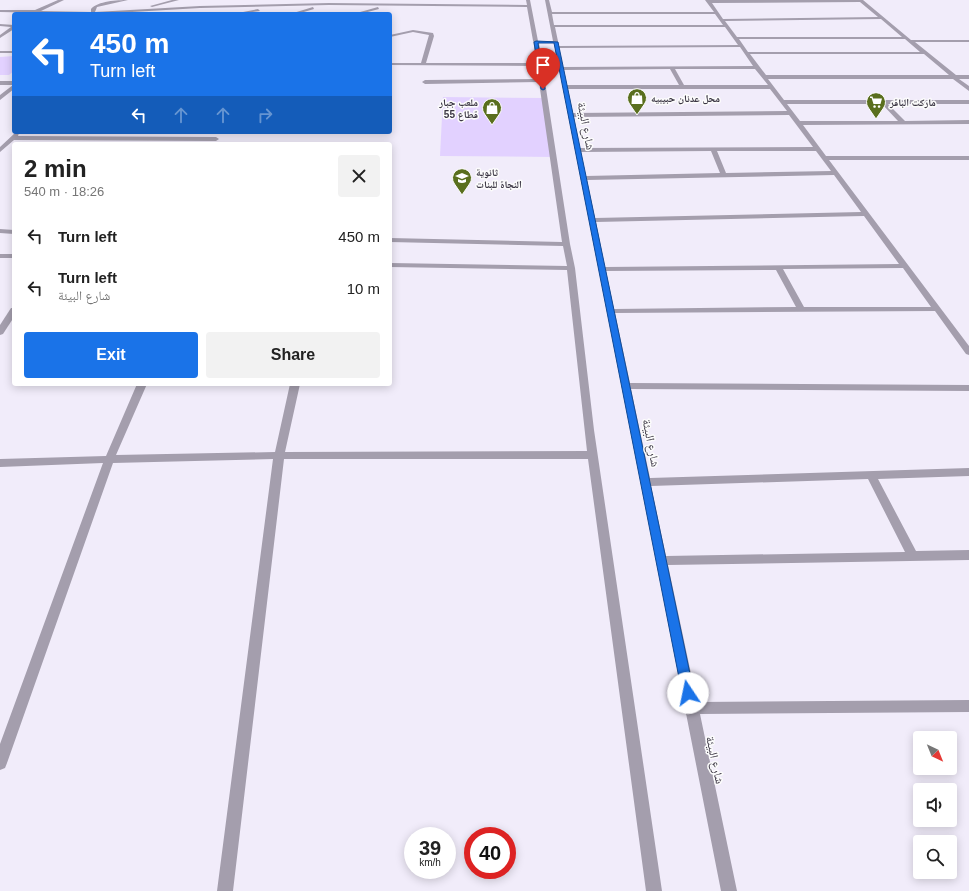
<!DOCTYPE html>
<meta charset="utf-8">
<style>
:root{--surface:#fff;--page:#f2f2f2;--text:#222;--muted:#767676;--accent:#1a73e8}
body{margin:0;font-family:Helvetica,"Noto Naskh Arabic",sans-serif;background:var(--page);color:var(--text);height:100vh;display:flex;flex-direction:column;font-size:15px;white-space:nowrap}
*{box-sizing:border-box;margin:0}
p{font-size:13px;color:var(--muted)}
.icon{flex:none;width:22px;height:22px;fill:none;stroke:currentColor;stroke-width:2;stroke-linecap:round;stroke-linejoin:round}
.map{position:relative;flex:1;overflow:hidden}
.sheet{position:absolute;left:12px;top:142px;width:380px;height:244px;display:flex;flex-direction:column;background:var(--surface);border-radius:4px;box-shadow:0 2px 10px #0003}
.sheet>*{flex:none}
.hud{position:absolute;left:12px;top:12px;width:380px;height:122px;border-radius:4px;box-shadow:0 2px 10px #0003;background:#1a73e8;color:#fff;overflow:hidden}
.needle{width:26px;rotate:137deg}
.tools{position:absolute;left:913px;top:731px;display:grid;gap:8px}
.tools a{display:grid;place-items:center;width:44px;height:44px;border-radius:4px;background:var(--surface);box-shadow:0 2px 10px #0003;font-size:20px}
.speed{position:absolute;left:404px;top:827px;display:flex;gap:8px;font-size:20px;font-weight:700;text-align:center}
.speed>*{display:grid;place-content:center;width:52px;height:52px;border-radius:50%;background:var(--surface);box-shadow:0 2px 10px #0003;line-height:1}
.speed small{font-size:10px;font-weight:400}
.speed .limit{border:6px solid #d22;background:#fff;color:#111}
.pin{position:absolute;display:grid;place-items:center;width:34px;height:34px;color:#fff;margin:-41px -17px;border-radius:50% 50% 50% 0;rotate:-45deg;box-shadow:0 0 4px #0007}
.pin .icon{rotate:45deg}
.me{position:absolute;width:44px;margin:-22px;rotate:349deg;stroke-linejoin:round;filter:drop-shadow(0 0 3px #0008)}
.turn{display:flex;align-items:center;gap:14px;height:84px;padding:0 12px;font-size:18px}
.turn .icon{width:52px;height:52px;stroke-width:2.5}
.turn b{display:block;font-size:28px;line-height:34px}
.lanes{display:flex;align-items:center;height:38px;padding:0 12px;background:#0003;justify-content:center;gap:20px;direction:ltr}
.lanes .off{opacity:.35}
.round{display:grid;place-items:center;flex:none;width:42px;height:42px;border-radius:4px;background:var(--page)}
.summary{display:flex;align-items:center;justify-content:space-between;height:68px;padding:0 12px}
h1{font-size:24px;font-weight:600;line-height:30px}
.primary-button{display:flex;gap:8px;margin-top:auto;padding:8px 12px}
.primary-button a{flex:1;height:46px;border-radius:4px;background:var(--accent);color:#fff;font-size:16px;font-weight:600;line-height:46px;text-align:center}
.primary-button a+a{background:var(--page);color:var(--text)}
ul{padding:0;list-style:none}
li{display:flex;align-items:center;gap:12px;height:52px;padding:0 12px}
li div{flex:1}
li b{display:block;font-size:15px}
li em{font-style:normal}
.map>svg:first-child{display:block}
</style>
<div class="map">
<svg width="969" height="891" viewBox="0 0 969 891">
<rect width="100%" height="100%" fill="#f1ecfa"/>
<!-- green -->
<g fill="#e2d1ff">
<polygon points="14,56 14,71 9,75 0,75 0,57"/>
<polygon points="443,97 544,98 553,157 440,156"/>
</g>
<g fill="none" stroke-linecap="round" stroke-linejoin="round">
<!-- minor -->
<g fill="#a49ead" fill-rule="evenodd">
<path d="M58,0h6l-23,11 50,1v-3c7,-8 26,-9 37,-9l-31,7 -2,5 105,-6 129,-3 198,2 -1,-5h4l8,41h15l-8,-41h4l3,12h162l-9,-12h158l48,40h58v2h-54l41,33h13v4h-10l10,7v5l-16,-12h-185l16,21h185v4h-81l17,17 64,-1v4l-166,1 23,31h143v4h-140l140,186v9l-3,-1 -31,-43 -320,2 15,70 339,2v6l-338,-2 19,89 319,-10v8l-91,3 38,72 53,-1v10l-301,5 29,137 272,-2v12l-269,2 37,177h-16l-167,-848h-15l31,201 5,24 19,162 68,461h-16l-58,-432h-304l-51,432h-16l56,-432 -160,4 -106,300 -2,5 -5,2v-26l103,-281 -103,4v-8l106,-3 31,-72h10l-31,71 159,-3 15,-68h10l-15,68 302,-1 -20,-181 -177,-3v-4l177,3 -4,-20 -173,-4v-4l172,4 -23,-160 -114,2 -3,-2 3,-2 114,-1 -2,-13 -147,-1v-2h31l8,-28 -16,-3 -23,5v-2l23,-5 20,3 1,3 -8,27h111l-10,-56 -198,-2 -129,3 -102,6 -98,-2v-2h35zM860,2l18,15 -155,2 -11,-16zM552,14h163l8,11h-169zM881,19l21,18h-165l-12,-16zM555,27h170l13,18 -179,1zM739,39h166l15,13h-172zM740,47l13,19 -190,1 -4,-19zM750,54h174l25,21h-183zM670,69l9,16h-112l-3,-15zM675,69h80l13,16h-84zM568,89h202l17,22 -214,2zM787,104h95l16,17h-98zM789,115l24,32 -233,1 -6,-31zM711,151l9,22 -134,3 -5,-24zM717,151h99l15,20 -105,2zM834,175l27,37 -266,6 -8,-38zM864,216l35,48 -294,3 -9,-45zM903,268l28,39h-127l-21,-38zM776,270l20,37 -182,2 -8,-38zM868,479l37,73 -239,4 -15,-70z"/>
<polygon points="172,0 179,0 152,7 150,6"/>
<polygon points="313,7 314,9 297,14 290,14"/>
<polygon points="378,7 379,9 360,14 353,14"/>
<polygon points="258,9 260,11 238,14 238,13"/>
<polygon points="0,24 14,25 14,29 0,38 0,35 11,27 0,26"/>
<rect x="0" y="51" width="14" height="2"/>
<polygon points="0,81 14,81 14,89 0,100 0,95 13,85 0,85"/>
<polygon points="15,133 19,133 18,136 216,137 219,139 216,141 14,140 0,152 0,147"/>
<polygon points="0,229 14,230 14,234 0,233"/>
<rect x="0" y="254" width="14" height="4"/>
<polygon points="11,308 14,308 14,317 3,334 0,335 0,325"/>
</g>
</g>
<!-- route -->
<polygon fill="#1a73e8" stroke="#114b97" points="536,41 558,42 694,693 692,697 688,699 684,697 682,693 554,43 538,43 545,89 543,90 541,89 534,42"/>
<!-- icons -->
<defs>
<g id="shop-pin" transform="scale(1)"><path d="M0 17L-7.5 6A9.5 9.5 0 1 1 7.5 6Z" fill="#5a6f1e" stroke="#fcfcfc"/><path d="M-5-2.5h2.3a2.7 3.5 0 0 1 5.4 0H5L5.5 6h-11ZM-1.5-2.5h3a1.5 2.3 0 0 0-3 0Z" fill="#fff"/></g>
<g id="supermarket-pin" transform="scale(1)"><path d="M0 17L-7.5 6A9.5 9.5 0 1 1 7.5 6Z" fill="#5a6f1e" stroke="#fcfcfc"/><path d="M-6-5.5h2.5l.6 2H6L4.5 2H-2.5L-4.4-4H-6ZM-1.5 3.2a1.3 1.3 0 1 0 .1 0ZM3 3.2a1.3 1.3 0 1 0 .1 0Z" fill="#fff"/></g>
<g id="school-pin" transform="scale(1)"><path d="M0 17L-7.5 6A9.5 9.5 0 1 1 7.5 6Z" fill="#5a6f1e" stroke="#fcfcfc"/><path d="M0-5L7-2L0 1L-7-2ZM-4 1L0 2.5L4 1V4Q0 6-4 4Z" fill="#fff"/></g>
</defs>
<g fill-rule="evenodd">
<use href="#shop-pin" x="637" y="98"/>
<use href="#supermarket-pin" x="876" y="102"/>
<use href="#shop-pin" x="492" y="108"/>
<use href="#school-pin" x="462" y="178"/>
</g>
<g text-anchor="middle" stroke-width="3" stroke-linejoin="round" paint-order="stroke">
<!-- far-poi labels -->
<g font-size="10" font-weight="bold" fill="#3c3745" stroke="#fcfcfc" text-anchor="start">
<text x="651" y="102">محل عدنان حبيبيه</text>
<text x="478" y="106" text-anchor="end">ملعب جبار<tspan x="478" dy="12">قطاع 55</tspan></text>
<text x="890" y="106">ماركت الباقر</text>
<text x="476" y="176">ثانوية<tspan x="476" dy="12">النجاة للبنات</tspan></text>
</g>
<!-- street labels -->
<g font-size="12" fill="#3c3745" stroke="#fcfcfc">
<text transform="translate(586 126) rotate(79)" y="4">شارع البيئة</text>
<text transform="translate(651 443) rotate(79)" y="4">شارع البيئة</text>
<text transform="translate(715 760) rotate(78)" y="4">شارع البيئة</text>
</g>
</g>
</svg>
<div class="tools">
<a><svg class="needle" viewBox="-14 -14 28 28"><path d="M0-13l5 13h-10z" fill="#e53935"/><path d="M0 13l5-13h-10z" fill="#767676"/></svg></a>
<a><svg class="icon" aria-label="sound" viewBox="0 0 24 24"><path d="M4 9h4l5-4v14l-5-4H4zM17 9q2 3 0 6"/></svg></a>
<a><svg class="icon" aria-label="search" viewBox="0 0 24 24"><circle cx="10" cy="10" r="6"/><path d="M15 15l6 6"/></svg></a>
</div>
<div class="speed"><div>39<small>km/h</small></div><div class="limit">40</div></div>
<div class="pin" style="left:543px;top:89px;background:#d93025"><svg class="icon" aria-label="arrive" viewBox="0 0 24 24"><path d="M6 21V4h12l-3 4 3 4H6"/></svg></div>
<svg class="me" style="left:688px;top:693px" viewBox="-20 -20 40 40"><circle r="19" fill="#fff"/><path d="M0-13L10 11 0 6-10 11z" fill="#1a73e8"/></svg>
<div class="hud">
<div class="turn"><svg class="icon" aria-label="left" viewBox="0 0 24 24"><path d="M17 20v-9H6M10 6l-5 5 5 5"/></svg><div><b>450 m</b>Turn left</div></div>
<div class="lanes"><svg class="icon" aria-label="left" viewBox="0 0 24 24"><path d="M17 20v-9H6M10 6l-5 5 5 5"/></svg><svg class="icon off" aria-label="ahead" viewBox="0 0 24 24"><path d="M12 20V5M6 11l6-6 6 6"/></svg><svg class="icon off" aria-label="ahead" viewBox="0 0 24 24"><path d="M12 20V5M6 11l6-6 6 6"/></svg><svg class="icon off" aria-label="right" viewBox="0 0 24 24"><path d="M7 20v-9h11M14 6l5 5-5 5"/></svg></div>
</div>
<section class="sheet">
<div class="summary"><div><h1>2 min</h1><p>540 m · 18:26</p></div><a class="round"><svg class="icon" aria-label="close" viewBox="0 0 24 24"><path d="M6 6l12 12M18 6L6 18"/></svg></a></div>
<ul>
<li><svg class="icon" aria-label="left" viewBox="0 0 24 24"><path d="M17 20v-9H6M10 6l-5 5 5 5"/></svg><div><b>Turn left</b></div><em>450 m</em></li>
<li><svg class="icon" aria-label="left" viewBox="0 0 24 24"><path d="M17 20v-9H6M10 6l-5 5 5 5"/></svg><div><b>Turn left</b><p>شارع البيئة</p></div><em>10 m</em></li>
</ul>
<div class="primary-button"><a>Exit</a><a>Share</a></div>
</section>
</div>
